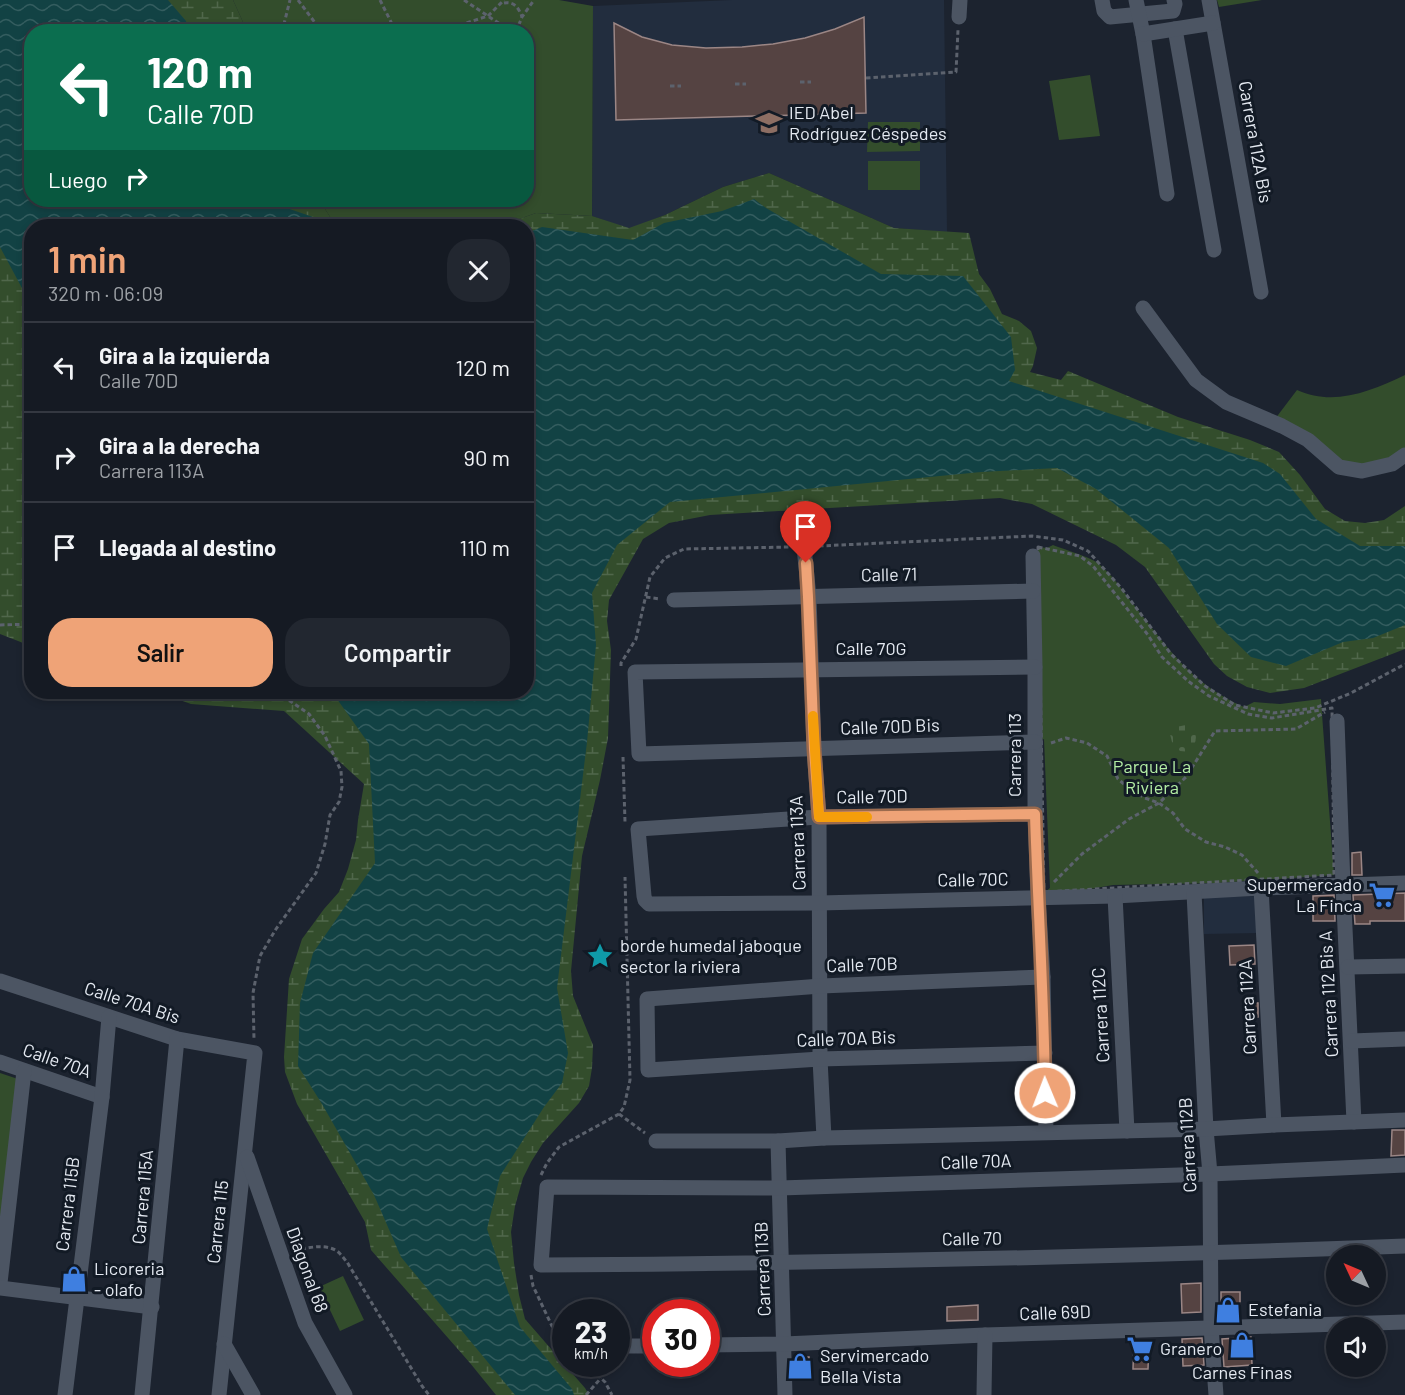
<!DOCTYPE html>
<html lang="es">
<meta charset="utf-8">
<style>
:root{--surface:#151a23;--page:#222730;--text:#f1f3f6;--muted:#9da1a6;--line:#343841;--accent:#efa377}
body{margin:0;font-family:Barlow,sans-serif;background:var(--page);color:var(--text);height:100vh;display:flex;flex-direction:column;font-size:22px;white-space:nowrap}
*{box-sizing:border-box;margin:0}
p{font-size:20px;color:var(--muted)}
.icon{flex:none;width:33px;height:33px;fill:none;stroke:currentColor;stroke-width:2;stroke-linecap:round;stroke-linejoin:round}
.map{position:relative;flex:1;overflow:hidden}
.drawer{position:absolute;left:24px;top:219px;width:510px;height:480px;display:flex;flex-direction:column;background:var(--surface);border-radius:24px;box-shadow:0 3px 9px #0003,0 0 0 2px var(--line)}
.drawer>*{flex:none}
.hud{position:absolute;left:24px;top:24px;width:510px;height:183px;border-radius:24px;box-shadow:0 3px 9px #0003,0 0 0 2px var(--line);background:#0b6e4f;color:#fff;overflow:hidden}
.needle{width:39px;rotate:314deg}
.tools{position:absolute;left:1326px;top:1245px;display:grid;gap:12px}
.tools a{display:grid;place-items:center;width:60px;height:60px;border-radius:50%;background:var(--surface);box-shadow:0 3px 9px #0003,0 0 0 2px var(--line);font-size:30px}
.speed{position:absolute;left:552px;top:1299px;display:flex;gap:12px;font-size:30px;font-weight:700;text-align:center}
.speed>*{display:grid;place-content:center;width:78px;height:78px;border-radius:50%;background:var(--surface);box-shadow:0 3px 9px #0003,0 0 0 2px var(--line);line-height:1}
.speed small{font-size:15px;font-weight:400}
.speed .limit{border:9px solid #d22;background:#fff;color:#111}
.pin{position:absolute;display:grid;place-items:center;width:51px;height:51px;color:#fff;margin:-62px -26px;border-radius:50% 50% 50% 0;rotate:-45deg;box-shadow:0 0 6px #0007}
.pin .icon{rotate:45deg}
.me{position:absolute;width:66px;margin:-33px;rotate:359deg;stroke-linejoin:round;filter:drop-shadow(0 0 4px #0008)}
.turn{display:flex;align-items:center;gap:21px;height:126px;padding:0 24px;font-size:27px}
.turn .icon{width:78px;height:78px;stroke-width:2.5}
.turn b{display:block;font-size:42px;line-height:51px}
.then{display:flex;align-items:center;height:57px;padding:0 24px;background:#0003;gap:12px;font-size:22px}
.round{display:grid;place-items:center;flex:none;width:63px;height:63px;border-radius:24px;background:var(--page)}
.overview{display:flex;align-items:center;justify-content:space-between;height:102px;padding:0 24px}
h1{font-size:36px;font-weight:600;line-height:45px;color:var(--accent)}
.primary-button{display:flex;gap:12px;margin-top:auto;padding:12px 24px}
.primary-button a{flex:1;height:69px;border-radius:24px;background:var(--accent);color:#111;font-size:24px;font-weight:600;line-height:69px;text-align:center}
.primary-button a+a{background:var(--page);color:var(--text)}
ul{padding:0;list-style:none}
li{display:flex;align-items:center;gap:18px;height:90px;padding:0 24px;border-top:2px solid var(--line)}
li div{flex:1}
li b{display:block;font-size:22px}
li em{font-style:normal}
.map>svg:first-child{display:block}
</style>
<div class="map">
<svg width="1405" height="1395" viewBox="0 0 1405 1395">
<defs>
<pattern id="wetland-marsh" width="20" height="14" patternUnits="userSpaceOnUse" patternTransform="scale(1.5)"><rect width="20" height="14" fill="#334d2c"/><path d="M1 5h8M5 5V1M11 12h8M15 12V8" fill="none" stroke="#50674b"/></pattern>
<pattern id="cemetery-stones" width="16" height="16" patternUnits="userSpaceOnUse" patternTransform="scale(1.5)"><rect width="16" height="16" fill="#334d2c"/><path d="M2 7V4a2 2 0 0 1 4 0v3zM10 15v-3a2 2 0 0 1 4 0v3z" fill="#50674b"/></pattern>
<pattern id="water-waves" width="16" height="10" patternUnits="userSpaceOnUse" patternTransform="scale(1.5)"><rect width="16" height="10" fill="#124244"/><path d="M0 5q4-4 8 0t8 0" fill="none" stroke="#345d5f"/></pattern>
</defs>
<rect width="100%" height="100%" fill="#1c232f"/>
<!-- built -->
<g fill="#222d3e">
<polygon points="732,0 944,0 947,232 894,228 769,173 723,187 665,215 629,229 592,216 593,6"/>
<polygon points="1258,896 1258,933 1204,934 1204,897"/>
</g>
<!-- green -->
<g fill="#334d2c">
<polygon points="233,0 559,0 593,6 592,216 536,213 500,226 336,226 323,206 304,200 526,200 526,32 247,31"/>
<polygon points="1217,0 1262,0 1219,7"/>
<polygon points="1090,75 1100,136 1059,140 1049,81"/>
<polygon points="868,122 920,122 920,151 867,152"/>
<rect x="868" y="161" width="52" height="29"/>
<path d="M1405,375v76l-37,15 -25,-4 -68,-43 22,-29c37,17 74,1 108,-15z"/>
<path d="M1053,545c12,5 39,12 47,20 12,10 21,23 30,35 35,44 60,84 114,107l10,-5 26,2 41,-5 1,14h2l-2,1 12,161 -117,8 -104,2 -75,13 12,-10 -6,-149 -2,1 -4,-193 9,1z"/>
<polygon points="0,1073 18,1079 0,1248"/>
<polygon points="343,1276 364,1320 340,1331 319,1287"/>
</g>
<!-- wetland -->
<g fill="url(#wetland-marsh)">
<polygon points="0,0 233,0 247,31 32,32 32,200 304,200 323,206 336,226 32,226 31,646 0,634"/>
<polygon points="769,173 894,228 969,233 979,274 990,289 1002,314 1019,321 1031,331 1037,348 1033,366 1030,372 1061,380 1068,371 1178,417 1250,440 1279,452 1300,475 1325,509 1345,521 1365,523 1384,520 1405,506 1405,649 1304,688 1270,693 1247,687 1227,676 1214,664 1145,567 1116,545 1032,504 1000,498 710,515 669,523 643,539 609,600 607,621 611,650 608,738 600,780 582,856 571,971 573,996 593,1045 592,1068 589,1086 579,1103 543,1143 531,1162 523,1178 515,1206 511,1232 514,1263 519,1295 525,1319 585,1388 589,1395 496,1395 470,1363 371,1250 365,1222 297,1104 285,1072 284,1057 289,979 302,939 324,909 339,892 348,869 356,840 358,820 364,784 284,711 191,704 157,692 526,692 526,226 500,226 536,213 592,216 629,228 665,215 723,187"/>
</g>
<!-- cemetery -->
<path fill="url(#cemetery-stones)" d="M1191,724c7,11 6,16 0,28l-11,-1 -8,-9 -2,-8 6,-7z"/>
<!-- water -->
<g fill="url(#water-waves)">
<polygon points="0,0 168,0 186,21 188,31 32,32 32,200 206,200 211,204 275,204 313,217 320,226 32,226 31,305 0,247"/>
<polygon points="754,199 766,208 881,274 963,276 1011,337 1015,370 1009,381 1263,463 1280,474 1316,519 1360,546 1405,546 1405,625 1373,638 1343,642 1286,666 1251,657 1217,624 1169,548 1096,489 1057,468 981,472 670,502 617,545 592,593 596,645 587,742 557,988 568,1053 562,1083 544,1107 500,1176 487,1229 520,1327 572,1389 574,1395 515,1395 401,1257 374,1195 322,1104 298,1066 300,1003 313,953 375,863 369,744 332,692 526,692 527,233 542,227 633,240 664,223 722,211"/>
</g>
<!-- building -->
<g fill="#554342" stroke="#9b8685" stroke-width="1.5">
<polygon points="864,17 866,113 616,120 614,23 642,37 672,45 706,48 742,47 773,44 805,38 835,29"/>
<polygon points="1361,852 1362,875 1352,875 1352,853"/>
<polygon points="1405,893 1405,921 1370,921 1370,924 1355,924 1353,895"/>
<polygon points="1334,895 1335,921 1313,921 1313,896"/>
<polygon points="1254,945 1255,964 1230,965 1229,946"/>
<polygon points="1244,1003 1258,1003 1258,1017 1245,1017"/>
<polygon points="1392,1130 1405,1130 1405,1155 1391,1156"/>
<polygon points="1201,1283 1201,1312 1182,1313 1181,1284"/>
<polygon points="1221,1292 1240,1292 1240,1314 1224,1314 1224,1311 1221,1311"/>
<polygon points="978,1305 978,1320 947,1321 947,1307"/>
<polygon points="1251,1337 1252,1365 1224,1367 1222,1339"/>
<polygon points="1202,1338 1204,1365 1183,1366 1182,1339"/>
<polygon points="1134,1341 1149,1341 1148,1369 1133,1369"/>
<rect x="794" y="1357" width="15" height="17"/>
</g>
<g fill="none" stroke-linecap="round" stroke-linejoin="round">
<!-- path -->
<g stroke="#5c626d" stroke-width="3" stroke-dasharray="4.5 3" stroke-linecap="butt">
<polyline points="298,0 322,32"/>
<polyline points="380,0 396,32"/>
<polyline points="464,0 503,26 508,32"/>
<path d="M504,3c10,-2 15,5 18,14"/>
<polyline points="282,32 290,0"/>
<polyline points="438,32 488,16 504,0"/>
<polyline points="516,32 522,17 534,0"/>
<polyline points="866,78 956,72 958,30"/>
<polyline points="800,82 811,82"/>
<polyline points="735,84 746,84"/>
<polyline points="670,86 681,86"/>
<polyline points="526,112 529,128 526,143"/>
<polyline points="442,200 445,201 471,200"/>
<polyline points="819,546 1032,536 1063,540 1088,551 1122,589 1171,654 1205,686 1235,705 1273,713 1315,708 1351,693 1405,664"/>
<polygon points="1038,547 1080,556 1093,566 1148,635 1162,657 1188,681 1209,696 1248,714 1272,718 1332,708 1334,875 1044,892"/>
<polyline points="646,597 660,599"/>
<polyline points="0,625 32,624"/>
<polyline points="621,666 621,663 636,639 650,577 665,558 684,549 789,547"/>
<polyline points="178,692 190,694 236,692 269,693 290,701 309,714 325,736 341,771 342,787 339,802 330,815 325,844 316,873 276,929 260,956 253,993 254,1040"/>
<polyline points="1051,743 1066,738 1087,743 1107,756 1118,779 1131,790 1145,798 1159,803 1173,813 1185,829 1206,842 1225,847 1242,855 1258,873"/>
<polyline points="623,757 625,822"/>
<polyline points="1054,882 1082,854 1129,819 1159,803 1186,777 1215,731 1296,729 1325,712"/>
<polyline points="619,1114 645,1133"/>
<polyline points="541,1175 547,1163 559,1147 619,1114 624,1107 630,1080 625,877"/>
<path d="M294,1251c13,-3 30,-8 43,0 4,3 7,8 10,11l75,124 7,9"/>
<polyline points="531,1275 533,1286 552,1326 566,1341"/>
<polyline points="586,1364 605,1382 612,1395"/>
<polyline points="586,1395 601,1378"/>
</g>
<!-- minor -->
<g stroke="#4c5563" stroke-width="15">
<polyline points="1102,0 1104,11 1110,17 1173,11 1175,4 1174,0"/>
<polyline points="1136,0 1143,34 1167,194"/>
<polyline points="1209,0 1261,292"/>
<polyline points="959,17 960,0"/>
<polyline points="1175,29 1214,250"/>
<polyline points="1143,34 1213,23"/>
<polyline points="1143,308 1196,380 1226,402 1282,426 1308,440 1339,467 1362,471 1392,464 1405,455"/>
<polyline points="804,547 809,597 814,749 819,817 820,1059 824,1138"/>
<polyline points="1033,556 1035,667 1035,814 1038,898 1043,977 1046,1132"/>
<polyline points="674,600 1033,591"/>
<polyline points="1337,721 1343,885 1354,1122"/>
<polyline points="1035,742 639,754 635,672 1035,667"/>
<polyline points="1035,814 819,817 638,829 644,896 645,900 649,904 819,903 1115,896 1261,888 1405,883"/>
<polyline points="1261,888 1274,1125"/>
<polyline points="1194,893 1206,1129 1210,1174 1211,1327 1216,1395"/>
<polyline points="1115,896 1127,1131"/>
<polyline points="1348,967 1405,966"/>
<polyline points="1043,977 821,986 647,999 648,1070 820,1059 1045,1053"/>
<polyline points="0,981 177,1039 255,1053 219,1395"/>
<polyline points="1351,1041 1405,1039"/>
<polyline points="0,1062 102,1097"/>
<polyline points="656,1141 778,1141 824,1138 1206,1129 1274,1125 1405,1120"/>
<polyline points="778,1141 785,1395"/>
<polyline points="247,1157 305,1323 345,1395"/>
<path d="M1405,1165l-195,9 -430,14 -233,-1 -6,78c288,-2 576,-8 864,-19"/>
<polyline points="0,1283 24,1071"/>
<polyline points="0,1288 152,1307"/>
<polyline points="224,1344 253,1395"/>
<polyline points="706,1345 784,1344 985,1335 1405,1322"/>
<polyline points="616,1346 656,1346"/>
<polyline points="65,1395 102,1097 109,1017"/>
<polyline points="142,1395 177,1039"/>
<polyline points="984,1395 985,1335"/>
</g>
</g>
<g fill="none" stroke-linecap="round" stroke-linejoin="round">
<!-- route casing -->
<g stroke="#9b6a4d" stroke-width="15">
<path id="route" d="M806,563l2,34 6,152 5,68 216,-3c3,93 9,186 10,279"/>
</g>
<!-- route -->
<use href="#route" stroke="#efa377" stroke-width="10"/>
<!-- slow -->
<polyline stroke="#f59e0b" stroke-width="10" points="813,716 819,817 867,817"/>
</g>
<!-- icons -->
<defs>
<g id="school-bare" transform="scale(2.07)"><path d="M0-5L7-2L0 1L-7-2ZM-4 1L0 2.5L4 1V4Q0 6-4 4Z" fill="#8d6e63" stroke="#121a25" stroke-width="2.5" paint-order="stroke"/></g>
<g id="supermarket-bare" transform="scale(2.07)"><path d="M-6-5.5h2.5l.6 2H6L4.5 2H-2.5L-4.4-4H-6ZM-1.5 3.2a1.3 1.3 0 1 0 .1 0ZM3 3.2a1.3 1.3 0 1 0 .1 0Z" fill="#3f7fe0" stroke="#121a25" stroke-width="2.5" paint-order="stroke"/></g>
<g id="sight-bare" transform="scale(2.07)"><path d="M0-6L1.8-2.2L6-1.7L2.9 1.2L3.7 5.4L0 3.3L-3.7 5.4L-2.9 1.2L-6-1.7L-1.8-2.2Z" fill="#0f9aa8" stroke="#121a25" stroke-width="2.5" paint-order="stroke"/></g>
<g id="shop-bare" transform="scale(2.07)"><path d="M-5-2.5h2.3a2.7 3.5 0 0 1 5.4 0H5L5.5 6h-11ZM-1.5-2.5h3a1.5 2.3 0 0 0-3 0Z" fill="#3f7fe0" stroke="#121a25" stroke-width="2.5" paint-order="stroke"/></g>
</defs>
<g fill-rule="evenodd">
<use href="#school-bare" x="769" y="123"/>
<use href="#supermarket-bare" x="1382" y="895"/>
<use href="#sight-bare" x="600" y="956"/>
<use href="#shop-bare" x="74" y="1279"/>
<use href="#shop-bare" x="1228" y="1310"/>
<use href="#shop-bare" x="1242" y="1345"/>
<use href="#supermarket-bare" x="1140" y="1349"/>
<use href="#shop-bare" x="800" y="1366"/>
</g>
<g text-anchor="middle" stroke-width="6" stroke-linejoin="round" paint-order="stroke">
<!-- poi labels -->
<g font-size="18" fill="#e4e9f1" stroke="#121a25" text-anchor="start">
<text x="789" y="119">IED Abel<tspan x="789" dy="21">Rodríguez Céspedes</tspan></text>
<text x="1362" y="891" text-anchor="end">Supermercado<tspan x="1362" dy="21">La Finca</tspan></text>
<text x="620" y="952">borde humedal jaboque<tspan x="620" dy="21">sector la riviera</tspan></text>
<text x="94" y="1275">Licoreria<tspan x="94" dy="21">- olafo</tspan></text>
<text x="1248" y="1316">Estefania</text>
<text x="1160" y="1355">Granero</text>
<text x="820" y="1362">Servimercado<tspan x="820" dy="21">Bella Vista</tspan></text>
<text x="1242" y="1379" text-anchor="middle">Carnes Finas</text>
</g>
<!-- street labels -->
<g font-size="18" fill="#e4e9f1" stroke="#121a25">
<text transform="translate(1255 142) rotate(80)" y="6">Carrera 112A Bis</text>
<text transform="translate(889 575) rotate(-1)" y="6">Calle 71</text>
<text x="871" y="655">Calle 70G</text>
<text transform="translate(890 727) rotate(-2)" y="6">Calle 70D Bis</text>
<text transform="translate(1015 755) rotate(-90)" y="6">Carrera 113</text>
<text transform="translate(872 797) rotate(-1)" y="6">Calle 70D</text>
<text transform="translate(798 843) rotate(-92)" y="6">Carrera 113A</text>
<text transform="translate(973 880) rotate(-1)" y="6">Calle 70C</text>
<text transform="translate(862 965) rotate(-2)" y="6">Calle 70B</text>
<text transform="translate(1329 994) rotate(-93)" y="6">Carrera 112 Bis A</text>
<text transform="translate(132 1003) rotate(18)" y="6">Calle 70A Bis</text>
<text transform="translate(1248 1007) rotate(-93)" y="6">Carrera 112A</text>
<text transform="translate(1101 1015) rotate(-93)" y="6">Carrera 112C</text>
<text transform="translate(846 1039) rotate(-2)" y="6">Calle 70A Bis</text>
<text transform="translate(57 1061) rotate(19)" y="6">Calle 70A</text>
<text transform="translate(1188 1145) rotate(-93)" y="6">Carrera 112B</text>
<text transform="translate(976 1162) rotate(-2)" y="6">Calle 70A</text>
<text transform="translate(143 1197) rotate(-85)" y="6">Carrera 115A</text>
<text transform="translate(68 1204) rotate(-83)" y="6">Carrera 115B</text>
<text transform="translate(218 1222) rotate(-84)" y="6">Carrera 115</text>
<text transform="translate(972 1239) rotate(-1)" y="6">Calle 70</text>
<text transform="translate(763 1269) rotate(-92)" y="6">Carrera 113B</text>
<text transform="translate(307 1270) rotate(70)" y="6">Diagonal 68</text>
<text transform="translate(1055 1313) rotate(-2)" y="6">Calle 69D</text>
</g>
<!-- park labels -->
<g font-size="18" fill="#b3eda4" stroke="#121a25">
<text x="1152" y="773">Parque La<tspan x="1152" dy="21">Riviera</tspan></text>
</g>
</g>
</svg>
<div class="tools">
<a><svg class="needle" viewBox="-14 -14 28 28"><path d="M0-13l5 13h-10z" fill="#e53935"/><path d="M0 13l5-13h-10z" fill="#9da1a6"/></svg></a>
<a><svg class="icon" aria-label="sound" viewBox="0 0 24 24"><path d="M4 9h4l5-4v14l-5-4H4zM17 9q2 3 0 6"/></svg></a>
</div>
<div class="speed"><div>23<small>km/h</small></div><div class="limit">30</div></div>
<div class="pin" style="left:806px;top:563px;background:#d93025"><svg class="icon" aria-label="arrive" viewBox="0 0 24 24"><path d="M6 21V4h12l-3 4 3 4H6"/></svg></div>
<svg class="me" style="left:1045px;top:1093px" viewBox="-20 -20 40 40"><circle r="17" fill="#efa377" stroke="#fff" stroke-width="3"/><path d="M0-11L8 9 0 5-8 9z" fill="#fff"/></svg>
<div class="hud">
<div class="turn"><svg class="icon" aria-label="left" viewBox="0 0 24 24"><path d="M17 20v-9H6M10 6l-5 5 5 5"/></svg><div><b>120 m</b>Calle 70D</div></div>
<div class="then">Luego<svg class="icon" aria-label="right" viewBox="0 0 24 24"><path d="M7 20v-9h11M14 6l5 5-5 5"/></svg></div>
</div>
<section class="drawer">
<div class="overview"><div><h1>1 min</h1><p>320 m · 06:09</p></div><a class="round"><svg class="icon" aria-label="close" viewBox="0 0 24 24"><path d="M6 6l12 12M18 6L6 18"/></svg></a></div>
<ul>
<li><svg class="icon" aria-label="left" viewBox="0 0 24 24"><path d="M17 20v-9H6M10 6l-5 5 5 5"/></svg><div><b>Gira a la izquierda</b><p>Calle 70D</p></div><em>120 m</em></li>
<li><svg class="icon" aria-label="right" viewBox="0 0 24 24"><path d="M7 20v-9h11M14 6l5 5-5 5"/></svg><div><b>Gira a la derecha</b><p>Carrera 113A</p></div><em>90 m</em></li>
<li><svg class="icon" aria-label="arrive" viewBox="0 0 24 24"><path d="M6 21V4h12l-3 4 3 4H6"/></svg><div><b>Llegada al destino</b></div><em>110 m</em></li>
</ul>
<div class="primary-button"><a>Salir</a><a>Compartir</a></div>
</section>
</div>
